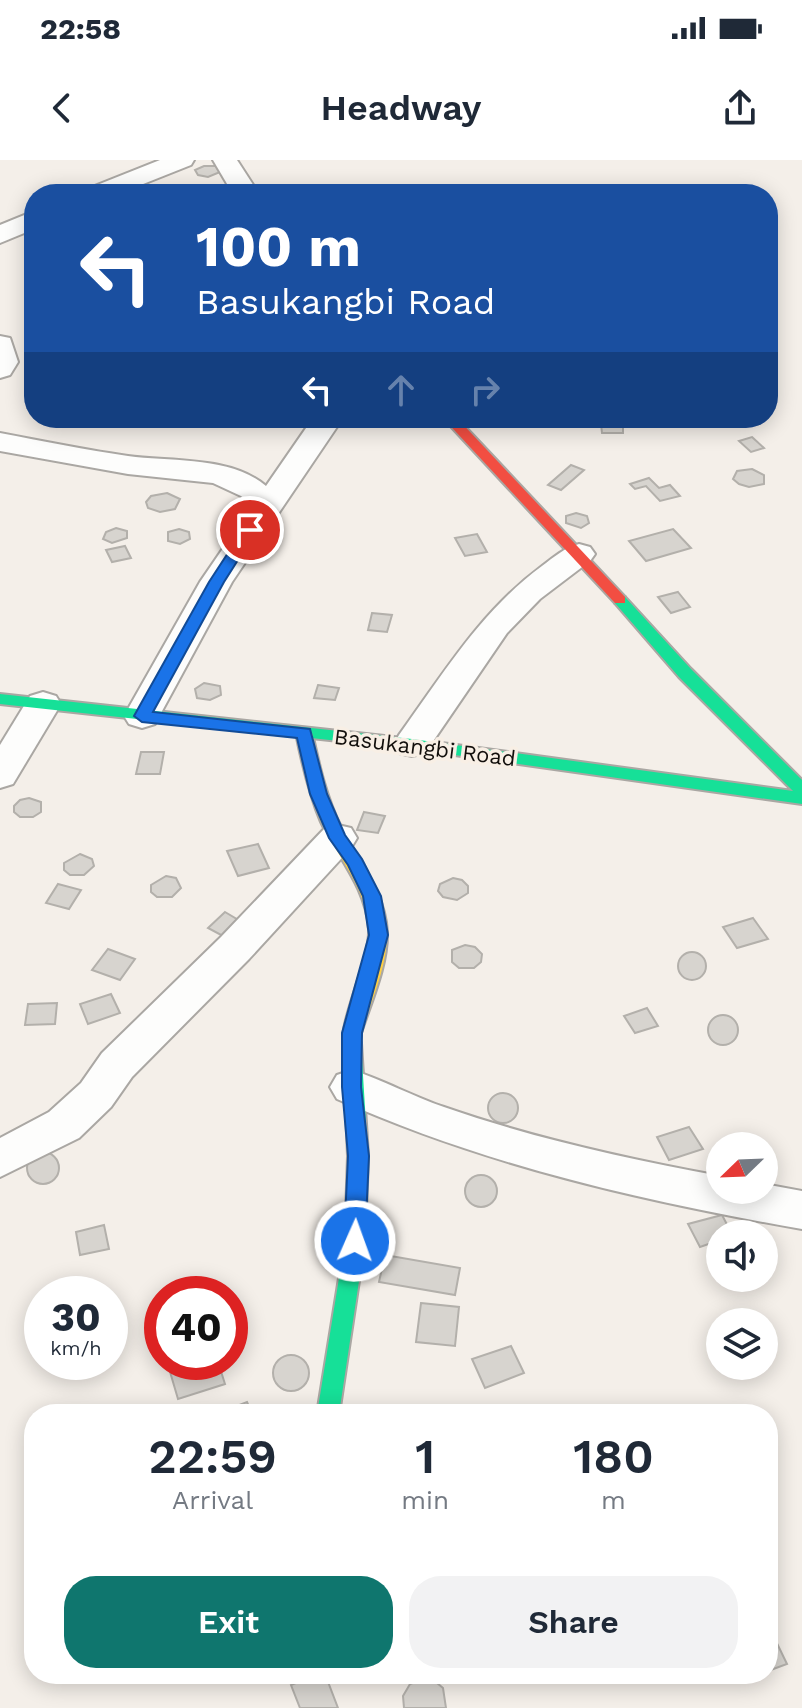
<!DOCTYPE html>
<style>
:root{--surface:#fff;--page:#f2f2f3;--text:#1f2937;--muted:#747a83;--accent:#0f766e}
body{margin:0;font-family:"Work Sans",sans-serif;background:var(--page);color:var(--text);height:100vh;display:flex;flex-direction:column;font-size:30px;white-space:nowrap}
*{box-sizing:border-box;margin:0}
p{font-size:26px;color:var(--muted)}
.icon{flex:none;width:44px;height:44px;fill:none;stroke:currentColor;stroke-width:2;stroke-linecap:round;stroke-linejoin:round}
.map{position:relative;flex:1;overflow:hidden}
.side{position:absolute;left:24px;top:1244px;width:754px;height:280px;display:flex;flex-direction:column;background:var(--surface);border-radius:32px;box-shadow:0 4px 20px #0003}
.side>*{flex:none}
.hud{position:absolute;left:24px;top:24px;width:754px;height:244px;border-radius:32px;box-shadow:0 4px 20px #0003;background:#1a4fa0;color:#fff;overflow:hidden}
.needle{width:52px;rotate:247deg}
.controls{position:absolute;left:706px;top:972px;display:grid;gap:16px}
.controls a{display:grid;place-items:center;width:72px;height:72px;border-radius:50%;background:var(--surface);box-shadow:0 4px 20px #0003;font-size:40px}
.speed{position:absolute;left:24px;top:1116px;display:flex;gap:16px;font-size:40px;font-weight:700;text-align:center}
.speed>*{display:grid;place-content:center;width:104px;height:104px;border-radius:50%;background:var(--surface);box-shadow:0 4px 20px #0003;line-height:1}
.speed small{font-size:20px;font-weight:400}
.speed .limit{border:12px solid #d22;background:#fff;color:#111}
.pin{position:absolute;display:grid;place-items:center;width:68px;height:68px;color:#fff;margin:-34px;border:4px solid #fff;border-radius:50%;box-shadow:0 2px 8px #0007}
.me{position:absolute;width:88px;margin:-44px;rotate:2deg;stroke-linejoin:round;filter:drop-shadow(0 0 6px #0008)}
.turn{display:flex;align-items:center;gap:28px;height:168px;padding:0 40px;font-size:36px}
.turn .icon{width:104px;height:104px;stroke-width:2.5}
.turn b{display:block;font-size:56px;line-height:68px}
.lanes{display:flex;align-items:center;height:76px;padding:0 40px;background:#0003;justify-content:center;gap:40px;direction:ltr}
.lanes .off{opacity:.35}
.eta{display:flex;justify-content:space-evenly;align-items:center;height:136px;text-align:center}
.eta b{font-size:48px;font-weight:600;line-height:56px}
.button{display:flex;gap:16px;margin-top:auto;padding:16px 40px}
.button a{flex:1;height:92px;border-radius:32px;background:var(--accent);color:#fff;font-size:32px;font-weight:600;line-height:92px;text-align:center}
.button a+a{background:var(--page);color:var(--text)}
.status{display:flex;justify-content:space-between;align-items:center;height:56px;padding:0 40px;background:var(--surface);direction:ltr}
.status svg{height:22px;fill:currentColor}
header{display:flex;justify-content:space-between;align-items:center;height:104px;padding:0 40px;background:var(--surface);font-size:36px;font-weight:600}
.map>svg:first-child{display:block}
</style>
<div class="status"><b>22:58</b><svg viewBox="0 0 49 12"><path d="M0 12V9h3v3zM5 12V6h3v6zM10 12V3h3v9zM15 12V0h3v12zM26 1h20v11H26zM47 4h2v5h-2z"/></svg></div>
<header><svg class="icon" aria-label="back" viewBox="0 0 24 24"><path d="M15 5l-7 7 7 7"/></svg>Headway<svg class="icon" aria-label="share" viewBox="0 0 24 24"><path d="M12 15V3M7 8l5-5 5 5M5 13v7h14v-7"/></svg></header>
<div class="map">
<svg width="802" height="1548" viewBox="0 0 802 1548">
<rect width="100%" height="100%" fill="#f4efe9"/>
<!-- building -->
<g fill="#d7d4cf" stroke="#b3b0ab" stroke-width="2">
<polygon points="204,6 216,6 220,12 208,17 198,15 195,10"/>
<polygon points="601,264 623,264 623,273 602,273"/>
<polygon points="752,277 764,288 751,292 739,281"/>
<polygon points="571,305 584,310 561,330 548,325"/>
<polygon points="752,309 764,315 764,324 749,327 739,324 733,319 737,311"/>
<polygon points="649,318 659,328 670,325 680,336 660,341 646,326 635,329 630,324"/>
<polygon points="167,333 180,339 175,349 160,352 148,348 146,342 151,336"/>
<polygon points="576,353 587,356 589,363 581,368 566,363 566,356"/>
<polygon points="116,368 127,371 127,378 112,383 103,379 106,372"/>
<polygon points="179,369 189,372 190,379 180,384 168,381 168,372"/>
<polygon points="673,369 691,388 646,401 629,381"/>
<polygon points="477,374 487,392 465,396 455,378"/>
<polygon points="125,386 131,398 112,402 106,390"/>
<polygon points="678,432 690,447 671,453 658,437"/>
<polygon points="372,453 392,455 387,472 368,470"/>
<polygon points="204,523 220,526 221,535 210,540 197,538 195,529"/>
<polygon points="318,525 339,528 335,540 314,538"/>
<polygon points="141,592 164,592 160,614 136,614"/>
<polygon points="29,638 41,642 41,652 33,657 20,657 14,652 14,646 20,640"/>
<polygon points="364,652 385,656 378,673 357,670"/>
<polygon points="258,684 269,708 238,716 227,691"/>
<polygon points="80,694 92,699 94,706 84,715 70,715 64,710 64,703"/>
<polygon points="166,716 176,718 181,728 172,737 157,737 151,732 151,725"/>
<polygon points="453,718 462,720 468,726 468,733 457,740 443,737 438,731 440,724"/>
<polygon points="58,724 81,730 69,749 46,743"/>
<polygon points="225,752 240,761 223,776 208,768"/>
<polygon points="753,758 768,779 737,788 723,767"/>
<polygon points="465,785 475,787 482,794 481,802 474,808 459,808 452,802 452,790"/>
<polygon points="108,789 135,799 120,820 92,810"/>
<circle cx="692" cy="806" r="14"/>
<polygon points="111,834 120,853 88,864 80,844"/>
<polygon points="57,843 55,864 25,865 28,844"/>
<polygon points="647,848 658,866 635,873 624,856"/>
<circle cx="723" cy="870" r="15"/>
<circle cx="503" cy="948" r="15"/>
<polygon points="689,967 703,989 669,1000 657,977"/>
<circle cx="43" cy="1008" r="16"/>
<circle cx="481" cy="1031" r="16"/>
<polygon points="722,1055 732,1074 720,1074 720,1080 700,1087 688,1064"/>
<polygon points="104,1065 109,1089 80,1095 76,1072"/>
<polygon points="385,1095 460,1108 455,1135 379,1122"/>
<polygon points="421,1143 459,1147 455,1186 416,1182"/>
<polygon points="511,1186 524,1213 485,1228 472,1199"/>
<circle cx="291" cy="1213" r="18"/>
<polygon points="179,1202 218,1202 225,1224 178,1239 168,1205"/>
<polygon points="247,1242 252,1254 216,1254"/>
<polygon points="772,1473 787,1504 768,1511 768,1475"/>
<polygon points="317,1514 325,1514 338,1548 300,1548 291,1525"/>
<polygon points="423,1519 437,1523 443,1528 446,1548 404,1548 403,1536 410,1524"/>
</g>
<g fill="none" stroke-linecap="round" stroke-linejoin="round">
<!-- street casing -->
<g stroke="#aaa7a3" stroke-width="4">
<g id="street">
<polygon points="160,0 194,0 191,5 118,34 83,34 87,29"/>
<polygon points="213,0 237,0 259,34 233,34"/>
<polygon points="34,51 34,69 0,83 0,65"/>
<polygon points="0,176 10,178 18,202 10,215 0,218"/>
<path d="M313,258h30l-111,164 -77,142 -13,4 -13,-4 -5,-8 76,-134 52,-76 -11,-10 -28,-13 -85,-9 -128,-23v-18c43,8 86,17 128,23 44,6 103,0 138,30z"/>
<path d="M579,384l11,3 5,7 -5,7 -50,38 -33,34 -82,120 -13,3 -13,-3 -5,-9 5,-9c44,-61 82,-124 143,-169 12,-9 22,-18 37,-22z"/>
<polygon points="43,532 56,536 61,544 13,624 0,628 0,585 30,536"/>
<polygon points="338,665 351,668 357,678 351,688 249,799 132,917 111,947 79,978 0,1017 0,978 49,952 81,923 102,893 221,777 325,668"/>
<path d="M352,910c31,10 60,26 92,37 89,31 183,52 276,69v14h44v-6l38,7v38c-160,-28 -317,-64 -465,-130l-7,-12 7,-12z"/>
</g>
</g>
<!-- fast casing -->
<g stroke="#aaa7a3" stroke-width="4">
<g id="fast">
<polygon points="620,435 625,437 691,509 802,620 802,644 412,589 0,544 0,534 412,579 793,631 679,517 615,443 615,437"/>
<polygon points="352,876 359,878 361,883 368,996 365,1081 339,1254 317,1254 345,1081 348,996 343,883 345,878"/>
</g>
</g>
<!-- slow casing -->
<g stroke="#aaa7a3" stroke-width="4">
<path id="slow" d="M304,568l8,5c7,32 14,64 29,94 17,35 44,64 46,105 1,33 -16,70 -26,101l-2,15h-14c-10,-20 26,-88 24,-119 -3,-42 -31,-71 -48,-107 -12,-28 -19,-59 -25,-89z"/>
</g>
<!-- jam casing -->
<g stroke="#aaa7a3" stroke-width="4">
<polygon id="jam" points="443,258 457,258 625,437 625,443 615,443"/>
</g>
<!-- street -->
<use href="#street" fill="#fdfdfc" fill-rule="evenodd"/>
<!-- fast -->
<use href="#fast" fill="#16e098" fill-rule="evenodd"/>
<!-- slow -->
<use href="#slow" fill="#ffcf43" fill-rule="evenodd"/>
<!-- jam -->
<use href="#jam" fill="#f24e42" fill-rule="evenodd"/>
</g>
<!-- route -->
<polygon fill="#1a73e8" stroke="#114b97" stroke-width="2" points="250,366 257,370 224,422 153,552 310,569 327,634 345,675 362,699 381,736 388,775 362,873 361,927 369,996 365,1081 362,1088 355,1090 347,1088 344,1081 348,996 342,927 342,873 369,775 363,736 348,705 329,678 310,634 297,578 142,562 134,556 209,422 245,367"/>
<g text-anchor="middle" stroke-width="7" stroke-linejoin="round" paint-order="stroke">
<!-- street labels -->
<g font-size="22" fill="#120f0c" stroke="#f8efe5">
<text transform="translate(425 587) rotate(7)" y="8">Basukangbi Road</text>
</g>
</g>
</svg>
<div class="controls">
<a><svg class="needle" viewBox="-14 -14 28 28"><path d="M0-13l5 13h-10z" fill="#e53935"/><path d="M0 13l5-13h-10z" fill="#747a83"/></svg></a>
<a><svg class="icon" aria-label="sound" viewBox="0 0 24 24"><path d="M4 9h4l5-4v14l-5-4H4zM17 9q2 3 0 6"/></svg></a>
<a><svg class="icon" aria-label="layers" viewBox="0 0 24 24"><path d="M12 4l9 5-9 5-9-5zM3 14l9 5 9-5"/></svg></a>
</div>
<div class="speed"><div>30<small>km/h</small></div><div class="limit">40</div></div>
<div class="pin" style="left:250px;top:370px;background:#d93025"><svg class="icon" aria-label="arrive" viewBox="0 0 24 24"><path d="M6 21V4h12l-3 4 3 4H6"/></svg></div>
<svg class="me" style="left:355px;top:1081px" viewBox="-20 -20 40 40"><circle r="17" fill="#1a73e8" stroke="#fff" stroke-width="3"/><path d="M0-11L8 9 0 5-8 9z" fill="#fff"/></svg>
<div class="hud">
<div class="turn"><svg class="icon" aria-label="left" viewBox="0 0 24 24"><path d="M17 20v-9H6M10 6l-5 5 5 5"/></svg><div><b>100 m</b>Basukangbi Road</div></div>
<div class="lanes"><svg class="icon" aria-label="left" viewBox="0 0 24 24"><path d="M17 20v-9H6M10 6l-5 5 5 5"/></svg><svg class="icon off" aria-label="ahead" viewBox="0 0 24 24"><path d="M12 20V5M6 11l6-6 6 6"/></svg><svg class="icon off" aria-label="right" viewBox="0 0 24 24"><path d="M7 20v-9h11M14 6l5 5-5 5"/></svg></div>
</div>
<section class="side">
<div class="eta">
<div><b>22:59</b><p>Arrival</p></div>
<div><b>1</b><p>min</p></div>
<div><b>180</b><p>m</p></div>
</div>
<div class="button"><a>Exit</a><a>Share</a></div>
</section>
</div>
